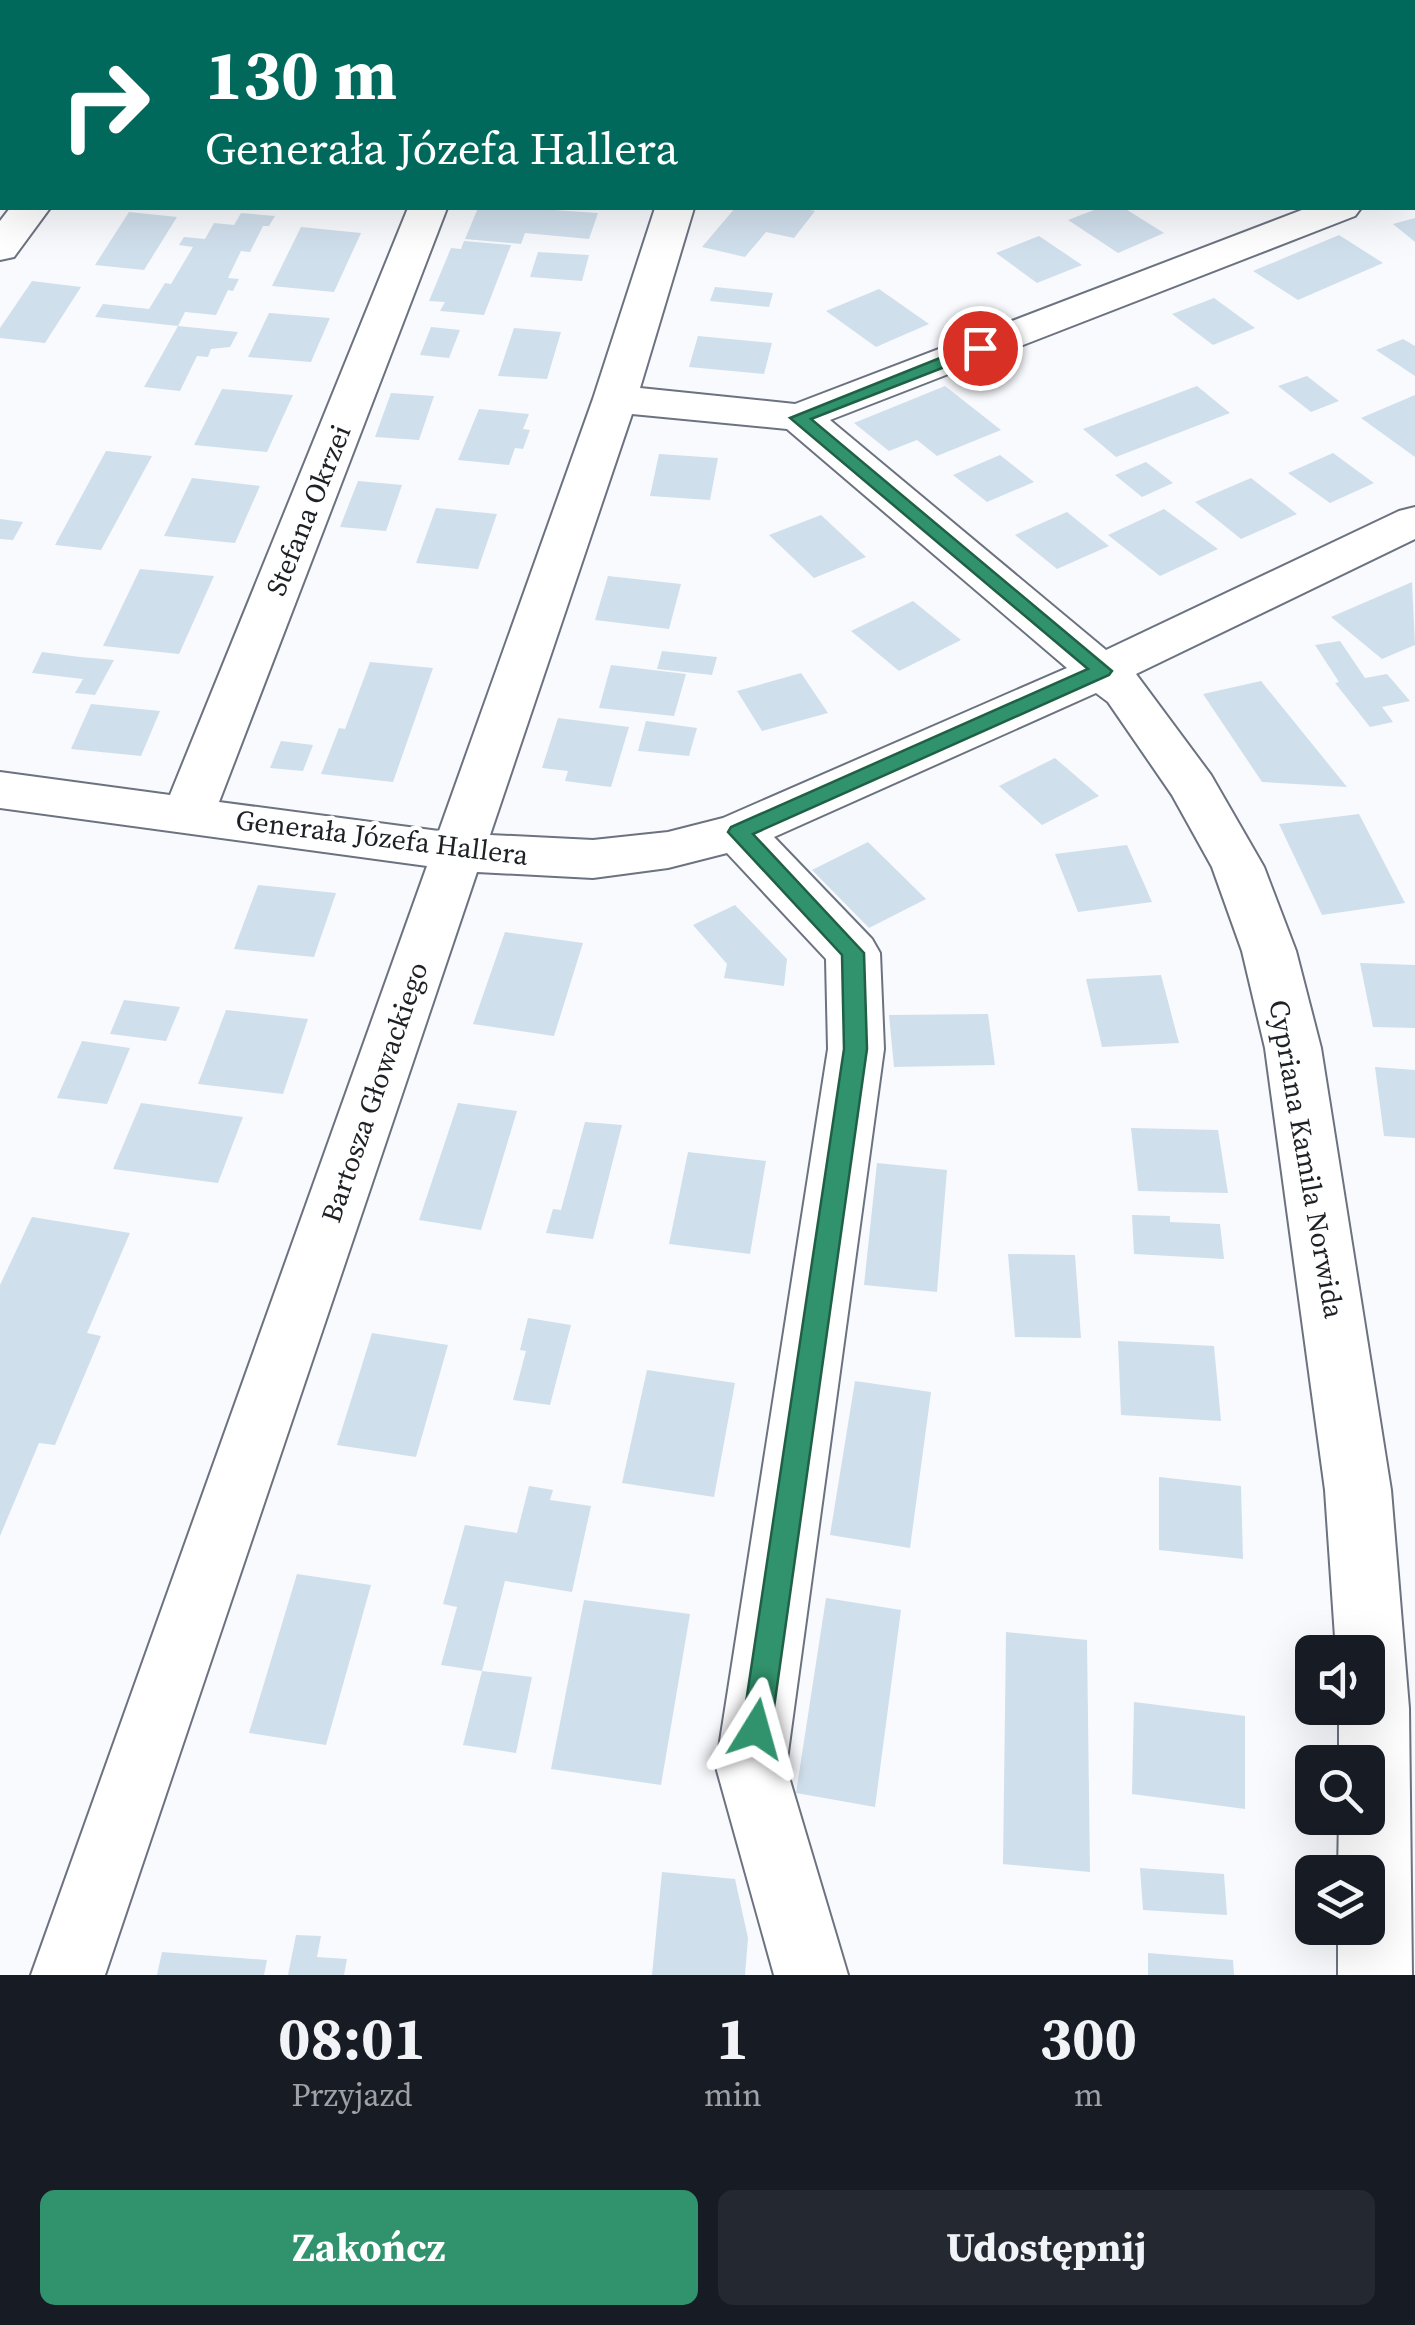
<!DOCTYPE html>
<html lang="pl">
<meta charset="utf-8">
<style>
:root{--surface:#171b24;--page:#242831;--text:#f1f3f6;--muted:#9ea1a6;--accent:#31936d}
body{margin:0;font-family:"Source Serif 4",serif;background:var(--page);color:var(--text);height:100vh;display:flex;flex-direction:column;font-size:38px;white-space:nowrap}
*{box-sizing:border-box;margin:0}
p{font-size:32px;color:var(--muted)}
.icon{flex:none;width:55px;height:55px;fill:none;stroke:currentColor;stroke-width:2;stroke-linecap:round;stroke-linejoin:round}
.map{position:relative;height:1975px;overflow:hidden}
.sheet{display:flex;flex-direction:column;background:var(--surface);flex:1}
.sheet>*{flex:none}
.hud{position:absolute;left:0px;top:0px;width:1415px;height:210px;box-shadow:0 10px 40px #0002;background:#00695c;color:#fff;overflow:hidden}
.tools{position:absolute;left:1295px;top:1635px;display:grid;gap:20px}
.tools a{display:grid;place-items:center;width:90px;height:90px;border-radius:15px;background:var(--surface);box-shadow:0 10px 40px #0002;font-size:50px}
.pin{position:absolute;display:grid;place-items:center;width:85px;height:85px;color:#fff;margin:-42px;border:5px solid #fff;border-radius:50%;box-shadow:0 2px 10px #0007}
.me{position:absolute;width:110px;margin:-55px;rotate:8deg;stroke-linejoin:round;filter:drop-shadow(0 0 8px #0008)}
.turn{display:flex;align-items:center;gap:35px;height:210px;padding:0 40px;font-size:45px}
.turn .icon{width:130px;height:130px;stroke-width:2.5}
.turn b{display:block;font-size:70px;line-height:85px}
.eta{display:flex;justify-content:space-evenly;align-items:center;height:170px;text-align:center}
.eta b{font-size:60px;font-weight:700;line-height:70px}
.cta{display:flex;gap:20px;margin-top:auto;padding:20px 40px}
.cta a{flex:1;height:115px;border-radius:15px;background:var(--accent);color:#fff;font-size:40px;font-weight:700;line-height:115px;text-align:center}
.cta a+a{background:var(--page);color:var(--text)}
.map>svg:first-child{display:block}
</style>
<div class="map">
<svg width="1415" height="1975" viewBox="0 0 1415 1975">
<rect width="100%" height="100%" fill="#f9fafe"/>
<!-- building -->
<g fill="#d0dfec">
<polygon points="478,208 525,208 598,213 589,239 525,233 521,244 465,239"/>
<polygon points="735,208 800,208 815,211 794,238 766,232 745,257 702,247"/>
<polygon points="1099,208 1124,208 1164,233 1118,253 1068,220"/>
<polygon points="129,212 177,217 144,270 95,265"/>
<polygon points="241,213 275,216 269,226 263,226 250,252 241,251 228,278 239,279 233,291 228,290 216,315 185,312 178,326 238,332 230,347 211,349 208,357 197,356 180,391 144,387 178,326 95,317 103,304 149,309 165,283 171,284 193,247 179,245 184,237 205,239 214,223 234,225"/>
<polygon points="1415,218 1415,242 1393,224"/>
<polygon points="301,227 361,233 334,292 272,286"/>
<polygon points="1339,235 1383,263 1298,300 1253,271"/>
<polygon points="1039,236 1082,265 1037,283 996,253"/>
<polygon points="464,241 511,245 484,315 440,311 445,302 429,301 451,248 461,249"/>
<polygon points="538,252 589,255 582,281 530,277"/>
<polygon points="32,281 81,287 45,343 0,338 0,328"/>
<polygon points="715,287 773,293 769,307 710,301"/>
<polygon points="879,289 929,324 876,347 826,311"/>
<polygon points="1214,298 1255,328 1213,345 1172,314"/>
<polygon points="269,313 330,318 311,362 248,357"/>
<polygon points="431,327 460,330 449,358 420,355"/>
<polygon points="514,328 561,332 547,379 498,376"/>
<polygon points="698,336 772,343 764,374 689,367"/>
<polygon points="1403,339 1415,346 1415,376 1376,350"/>
<polygon points="1307,376 1339,401 1311,412 1278,386"/>
<polygon points="945,386 1001,430 937,456 917,440 889,451 854,423"/>
<polygon points="1197,386 1230,413 1116,457 1083,429"/>
<polygon points="222,389 293,395 267,452 194,445"/>
<polygon points="391,393 434,396 419,440 375,437"/>
<polygon points="1415,395 1415,457 1361,418"/>
<polygon points="479,409 529,414 523,429 530,430 523,449 515,448 509,465 458,460"/>
<polygon points="106,451 152,456 101,550 55,545"/>
<polygon points="1333,453 1374,483 1330,503 1288,473"/>
<polygon points="659,454 718,458 710,500 650,496"/>
<polygon points="1000,455 1034,482 987,502 953,475"/>
<polygon points="1146,462 1173,483 1142,497 1115,475"/>
<polygon points="192,478 260,486 235,543 164,536"/>
<polygon points="1251,478 1297,514 1241,539 1195,502"/>
<polygon points="358,481 402,485 386,531 340,527"/>
<polygon points="436,508 497,514 478,569 416,563"/>
<polygon points="1164,509 1218,549 1160,576 1108,535"/>
<polygon points="1067,512 1109,546 1057,569 1015,535"/>
<polygon points="821,515 866,557 814,578 769,535"/>
<polygon points="0,519 23,522 13,540 0,539"/>
<polygon points="140,569 214,576 179,654 103,646"/>
<polygon points="608,576 681,584 669,629 595,620"/>
<polygon points="1412,582 1415,645 1382,659 1331,617"/>
<polygon points="913,601 961,640 899,671 851,631"/>
<polygon points="1340,641 1365,678 1387,674 1410,701 1382,707 1393,722 1370,727 1335,683 1339,682 1315,645"/>
<polygon points="662,651 717,657 712,675 657,669"/>
<polygon points="42,652 80,657 114,660 95,695 75,693 83,679 32,673"/>
<polygon points="370,662 433,668 393,782 321,774 339,728 345,729"/>
<polygon points="611,665 686,674 674,716 599,708"/>
<polygon points="801,673 828,713 762,731 737,691"/>
<polygon points="1261,681 1347,787 1262,782 1203,694"/>
<polygon points="91,704 160,711 141,756 71,749"/>
<polygon points="558,718 629,727 611,787 565,781 568,771 542,768"/>
<polygon points="646,721 697,728 689,756 638,751"/>
<polygon points="281,741 313,745 303,771 270,768"/>
<polygon points="1055,758 1099,796 1042,825 999,786"/>
<polygon points="1359,814 1405,903 1322,915 1279,824"/>
<polygon points="868,842 926,899 869,928 812,870"/>
<polygon points="1127,845 1152,902 1078,912 1055,854"/>
<polygon points="258,885 336,893 314,957 234,949"/>
<polygon points="735,905 787,959 784,986 724,978 727,964 693,925"/>
<polygon points="505,932 583,943 554,1036 473,1024"/>
<polygon points="1360,963 1415,965 1415,1028 1373,1027"/>
<polygon points="1161,975 1179,1043 1102,1047 1086,979"/>
<polygon points="124,1000 180,1007 166,1041 110,1034"/>
<polygon points="226,1010 308,1019 283,1094 198,1084"/>
<polygon points="988,1014 995,1065 894,1067 889,1015"/>
<polygon points="82,1041 130,1048 107,1104 57,1098"/>
<polygon points="1375,1067 1415,1070 1415,1138 1384,1136"/>
<polygon points="141,1103 243,1117 218,1183 113,1169"/>
<polygon points="458,1103 517,1111 481,1230 419,1220"/>
<polygon points="585,1122 622,1125 593,1239 546,1233 553,1209 561,1210"/>
<polygon points="1131,1128 1218,1130 1228,1193 1138,1191"/>
<polygon points="688,1152 766,1161 750,1254 669,1244"/>
<polygon points="877,1163 947,1170 937,1292 864,1285"/>
<polygon points="1132,1215 1170,1216 1170,1222 1220,1224 1224,1259 1134,1254"/>
<polygon points="32,1217 130,1233 87,1333 101,1336 55,1445 39,1443 0,1536 0,1285"/>
<polygon points="1008,1254 1075,1255 1081,1338 1015,1337"/>
<polygon points="528,1318 571,1325 550,1405 513,1400 526,1351 520,1350"/>
<polygon points="372,1333 448,1345 416,1457 337,1445"/>
<polygon points="1118,1341 1214,1346 1221,1421 1121,1415"/>
<polygon points="647,1370 735,1383 714,1497 622,1483"/>
<polygon points="855,1381 931,1392 910,1548 830,1535"/>
<polygon points="1159,1477 1241,1486 1243,1559 1159,1550"/>
<polygon points="529,1486 553,1490 550,1500 591,1506 572,1592 505,1581 482,1671 441,1665 457,1607 443,1604 465,1525 517,1533"/>
<polygon points="297,1574 371,1585 326,1745 249,1733"/>
<polygon points="826,1598 901,1610 875,1807 796,1793"/>
<polygon points="584,1600 690,1614 661,1785 551,1769"/>
<polygon points="1006,1632 1087,1640 1090,1872 1003,1864"/>
<polygon points="482,1671 532,1677 516,1753 463,1745"/>
<polygon points="1134,1702 1245,1716 1245,1809 1132,1794"/>
<polygon points="1140,1868 1224,1874 1227,1915 1143,1910"/>
<polygon points="662,1872 735,1879 748,1938 745,1975 652,1975"/>
<polygon points="296,1935 321,1936 317,1957 347,1959 344,1975 288,1975"/>
<polygon points="162,1952 267,1960 264,1975 157,1975"/>
<polygon points="1148,1953 1233,1960 1234,1975 1148,1975"/>
</g>
<g fill="none" stroke-linecap="round" stroke-linejoin="round">
<!-- service casing -->
<g stroke="#6b7280" stroke-width="4">
<rect id="service" x="0" y="48" width="2" height="12"/>
</g>
<!-- minor casing -->
<g stroke="#6b7280" stroke-width="4">
<g id="minor">
<polygon points="1227,0 1265,0 1267,2 1229,2"/>
<rect x="1412" y="115" width="3" height="24"/>
<polygon points="1415,167 1415,191 1412,191 1412,168"/>
<polygon points="10,208 50,208 14,257 0,260 0,221"/>
<path d="M408,208h39l-228,594 220,29 154,-432 62,-191h39l-54,180 155,16 512,-196h54l-6,8 -525,204 276,230 293,-139 16,-4v32l-279,135 75,101 53,92 32,84 25,97 70,442 18,218 3,267h-74v-47h30v-56h-30l1,-54h29v-56h-29v-54h29v-56h-32l-11,-162 -60,-442 -23,-97 -30,-84 -40,-72 -64,-93 -12,-9 -322,144 98,102 8,14 4,96 -98,718 62,208h-74l-58,-208 112,-718 -2,-90 -99,-106 -59,15 -75,10 -116,-6 -372,1103h-74l396,-1109 -427,-58v-36l170,23zM632,414l155,15 280,239 -344,150 -55,14 -75,8 -103,-5z"/>
</g>
</g>
<!-- path -->
<polyline stroke="#909296" stroke-width="5" stroke-dasharray="5 4" stroke-linecap="butt" points="286,2 291,0"/>
<!-- service -->
<use href="#service" fill="#fff" fill-rule="evenodd"/>
<!-- minor -->
<use href="#minor" fill="#fff" fill-rule="evenodd"/>
<!-- rail casing -->
<g stroke="#43464b" stroke-width="8">
<polyline id="rail" points="324,2 329,0"/>
</g>
<!-- rail -->
<use href="#rail" stroke="#fff" stroke-width="5" stroke-dasharray="16" stroke-linecap="butt"/>
</g>
<!-- route -->
<polygon fill="#31936d" stroke="#206047" stroke-width="2.5" points="980,342 988,348 986,351 811,419 1112,671 1109,675 753,834 864,953 867,1049 771,1729 767,1739 756,1743 746,1739 742,1729 844,1049 842,955 728,832 731,827 1088,669 790,418"/>
<g text-anchor="middle" stroke-width="9" stroke-linejoin="round" paint-order="stroke">
<!-- street labels -->
<g font-size="28" fill="#1d2025" stroke="#fff">
<text transform="translate(308 510) rotate(-68)" y="10">Stefana Okrzei</text>
<text transform="translate(382 837) rotate(7)" y="10">Generała Józefa Hallera</text>
<text transform="translate(374 1092) rotate(-71)" y="10">Bartosza Głowackiego</text>
<text transform="translate(1307 1159) rotate(80)" y="10">Cypriana Kamila Norwida</text>
</g>
</g>
</svg>
<div class="tools">
<a><svg class="icon" aria-label="sound" viewBox="0 0 24 24"><path d="M4 9h4l5-4v14l-5-4H4zM17 9q2 3 0 6"/></svg></a>
<a><svg class="icon" aria-label="search" viewBox="0 0 24 24"><circle cx="10" cy="10" r="6"/><path d="M15 15l6 6"/></svg></a>
<a><svg class="icon" aria-label="layers" viewBox="0 0 24 24"><path d="M12 4l9 5-9 5-9-5zM3 14l9 5 9-5"/></svg></a>
</div>
<div class="pin" style="left:980px;top:348px;background:#d93025"><svg class="icon" aria-label="arrive" viewBox="0 0 24 24"><path d="M6 21V4h12l-3 4 3 4H6"/></svg></div>
<svg class="me" style="left:756px;top:1729px" viewBox="-20 -20 40 40"><path d="M0-17L14 15 0 8-14 15z" fill="#31936d" stroke="#fff" stroke-width="4"/></svg>
<div class="hud">
<div class="turn"><svg class="icon" aria-label="right" viewBox="0 0 24 24"><path d="M7 20v-9h11M14 6l5 5-5 5"/></svg><div><b>130 m</b>Generała Józefa Hallera</div></div>
</div>
</div>
<section class="sheet">
<div class="eta">
<div><b>08:01</b><p>Przyjazd</p></div>
<div><b>1</b><p>min</p></div>
<div><b>300</b><p>m</p></div>
</div>
<div class="cta"><a>Zakończ</a><a>Udostępnij</a></div>
</section>
